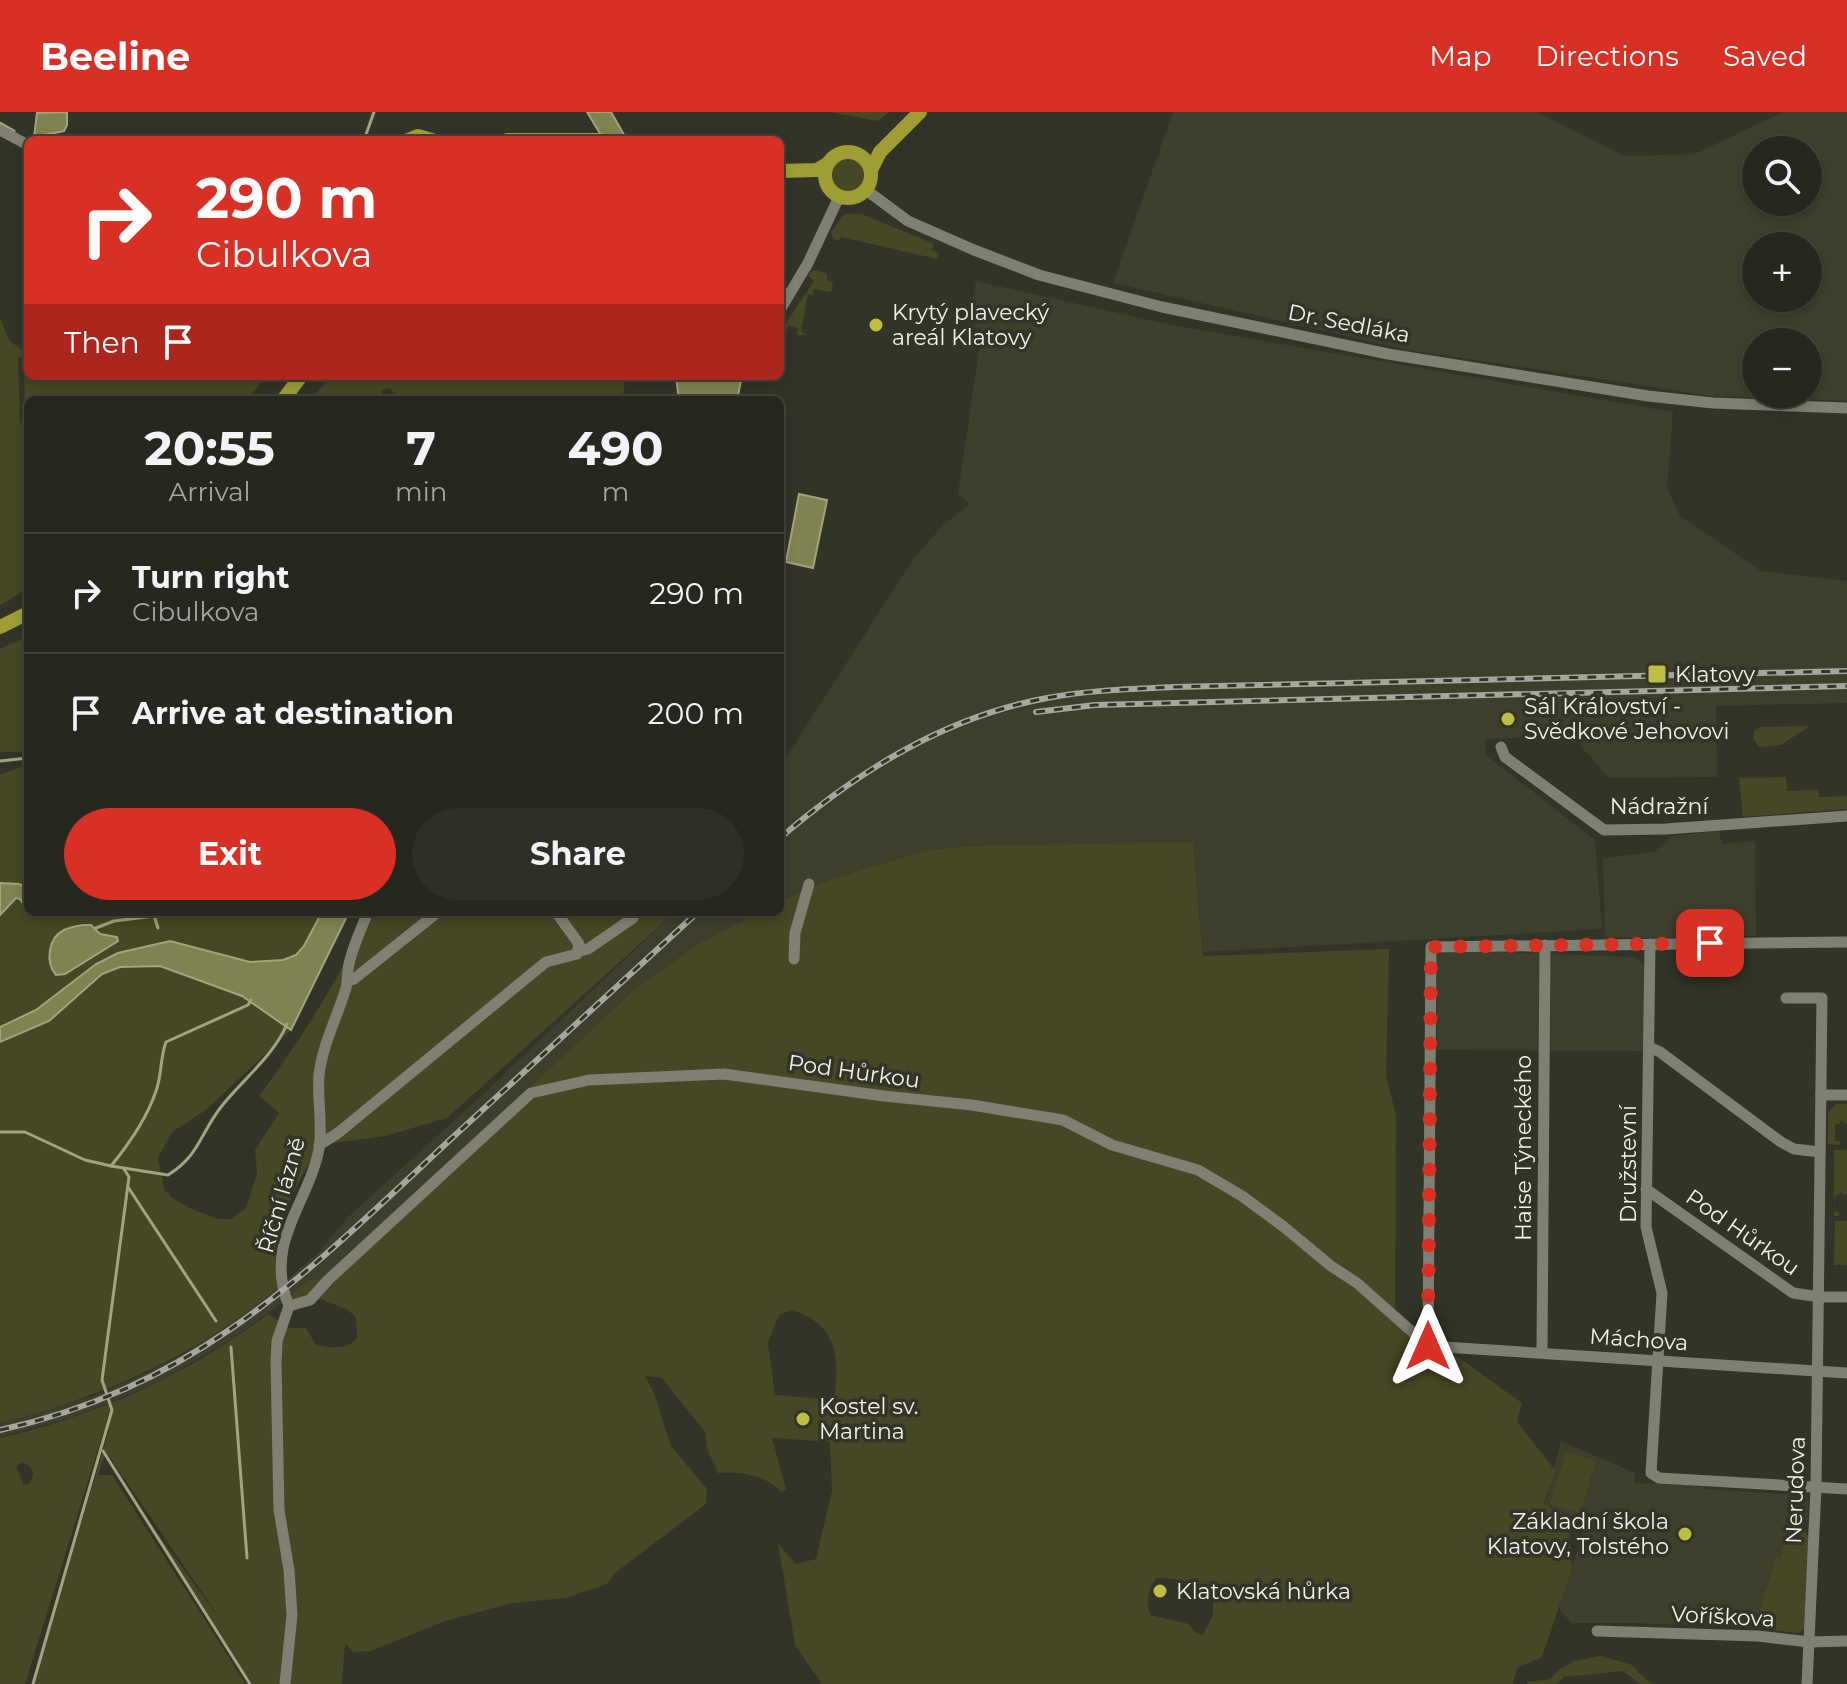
<!DOCTYPE html>
<meta charset="utf-8">
<style>
:root{--surface:#26271e;--page:#2e2f27;--text:#f1f3f6;--muted:#a4a5a4;--line:#42443c;--accent:#d93025}
body{margin:0;font-family:Montserrat,sans-serif;background:var(--page);color:var(--text);height:100vh;display:flex;flex-direction:column;font-size:30px;white-space:nowrap}
*{box-sizing:border-box;margin:0}
p{font-size:26px;color:var(--muted)}
.icon{flex:none;width:44px;height:44px;fill:none;stroke:currentColor;stroke-width:2;stroke-linecap:round;stroke-linejoin:round}
.map{position:relative;flex:1;overflow:hidden}
.details{position:absolute;left:24px;top:284px;width:760px;height:520px;display:flex;flex-direction:column;background:var(--surface);border-radius:12px;box-shadow:0 4px 12px #0003,0 0 0 2px var(--line)}
.details>*{flex:none}
.guide{position:absolute;left:24px;top:24px;width:760px;height:244px;border-radius:12px;box-shadow:0 4px 12px #0003,0 0 0 2px var(--line);background:#d93025;color:#fff;overflow:hidden}
.tools{position:absolute;left:1742px;top:24px;display:grid;gap:16px}
.tools a{display:grid;place-items:center;width:80px;height:80px;border-radius:50%;background:var(--surface);box-shadow:0 4px 12px #0003,0 0 0 2px var(--line);font-size:40px}
.pin{position:absolute;display:grid;place-items:center;width:68px;height:68px;color:#fff;margin:-34px;border-radius:16px;box-shadow:0 4px 12px #0006}
.me{position:absolute;width:88px;margin:-44px;rotate:0deg;stroke-linejoin:round;filter:drop-shadow(0 0 6px #0008)}
.turn{display:flex;align-items:center;gap:28px;height:168px;padding:0 40px;font-size:36px}
.turn .icon{width:104px;height:104px;stroke-width:2.5}
.turn b{display:block;font-size:56px;line-height:68px}
.then{display:flex;align-items:center;height:76px;padding:0 40px;background:#0003;gap:16px;font-size:30px}
.eta{display:flex;justify-content:space-evenly;align-items:center;height:136px;text-align:center}
.eta b{font-size:48px;font-weight:700;line-height:56px}
.button{display:flex;gap:16px;margin-top:auto;padding:16px 40px}
.button a{flex:1;height:92px;border-radius:48px;background:var(--accent);color:#fff;font-size:32px;font-weight:700;line-height:92px;text-align:center}
.button a+a{background:var(--page);color:var(--text)}
ul{padding:0;list-style:none}
li{display:flex;align-items:center;gap:24px;height:120px;padding:0 40px;border-top:2px solid var(--line)}
li div{flex:1}
li b{display:block;font-size:30px}
li em{font-style:normal}
header{display:flex;align-items:center;gap:48px;box-sizing:border-box;height:112px;padding:0 40px;background:var(--accent);color:#fff}
header strong{font-size:38px}
nav{display:flex;gap:44px;margin-inline-start:auto;font-size:28px}
.map>svg:first-child{display:block}
</style>
<header>
<strong>Beeline</strong>
<nav><a>Map</a><a>Directions</a><a>Saved</a></nav>
</header>
<div class="map">
<svg width="1847" height="1572" viewBox="0 0 1847 1572">
<rect width="100%" height="100%" fill="#333428"/>
<!-- built -->
<g fill="#3d3e2c" fill-rule="evenodd">
<path d="M1173,0h364l88,44 70,-2 88,-42h64v289l-135,-5 -304,-46 -295,-67zM1808,38v52h-52v-52zM1756,134h52v52h-52zM1808,230v52h-52v-52z"/>
<polygon points="976,169 1172,213 1673,300 1667,376 1680,404 1761,459 1847,469 1847,591 1716,594 1717,665 1609,666 1572,624 1485,627 1486,643 1595,728 1602,817 1203,840 1193,730 928,738 834,766 780,789 780,655 911,450 943,413 970,392 958,382 982,217 968,213"/>
<polygon points="1719,719 1722,732 1755,729 1756,824 1669,826 1605,825 1603,746 1654,740 1673,724"/>
<polygon points="675,800 759,800 700,831 637,875 465,1036 320,1167 308,1168 274,1197 232,1227 155,1272 74,1305 0,1325 0,1311 96,1283 149,1260 187,1240 265,1186 318,1141 348,1105 478,987"/>
<polygon points="1437,838 1635,845 1650,858 1649,935 1641,939 1437,938"/>
<polygon points="1561,1329 1635,1361 1634,1371 1704,1373 1704,1377 1805,1383 1808,1387 1807,1409 1794,1408 1789,1417 1780,1447 1776,1446 1754,1516 1636,1511 1571,1511 1559,1496 1586,1411 1545,1393"/>
</g>
<!-- green -->
<g fill="#464724" fill-rule="evenodd">
<polygon points="829,0 889,0 878,9"/>
<circle cx="848" cy="63" r="16"/>
<polygon points="844,102 862,102 934,132 931,138 939,141 937,147 841,125 839,129 833,127 831,120"/>
<polygon points="819,158 827,162 827,168 833,170 831,180 814,177 813,183 808,182 801,219 807,223 797,223 798,216 788,214 786,221 782,219 780,208 786,211 814,169 808,164 812,159"/>
<path d="M0,206l9,22c6,7 15,6 14,17l-5,1 2,66 5,-6 -1,-56 4,-15v29h238l-19,24h-219v188l-28,17z"/>
<polygon points="331,264 626,264 622,288 396,288 396,282 389,276 382,278 382,288 311,288"/>
<polygon points="28,524 28,640 0,640 0,537"/>
<polygon points="1810,614 1781,633 1759,635 1753,627 1754,619 1761,615"/>
<polygon points="28,652 28,776 19,772 0,771 0,663"/>
<polygon points="1786,665 1787,679 1818,678 1819,685 1847,684 1847,697 1743,705 1739,666"/>
<path d="M1193,730l10,114 186,-7 -3,126 10,41 -1,196 127,91 -5,19 38,48 -11,34 24,12 4,52 -30,89 -25,11 -4,16h-691l-27,-39 -17,-102 17,21 21,-5 16,-68 -2,-49 -58,-4 14,51 -4,3c-19,-18 -39,-20 -64,-19l-11,-24 -2,-17 -43,-54 -17,-2 9,17 17,53 36,43 -1,15 -91,69 -8,11 -41,14 -53,5 -68,18 -74,30 -18,1 -8,-9 -3,41h-90l-98,-155 69,94 -117,-171 -8,23h14l134,209h-212l75,-254h-5l-79,254h-25v-246c98,-22 188,-64 268,-124l21,14h17l10,17c15,2 30,6 41,-7l-1,-21 -10,-8 -25,-10 -21,7 -12,-9 20,-17 12,-1 145,-131 172,-161 63,-44 59,-31h21v-11l54,-23 94,-28 47,-4zM792,1198c46,15 48,47 42,90l-59,-5 -7,-52 11,-28zM22,1350l9,5 2,7 -3,9 -6,2 -8,-18zM1156,1466c19,0 43,4 57,18v19l-10,20 -8,-3 -6,-8 -38,-9c-6,-12 -3,-26 5,-37z"/>
<path d="M16,786l4,1 8,13h294l-18,34 -8,9 -13,5 -33,2 -80,-21 -52,12 -22,11 -60,46 -36,17v-112zM96,816l3,6 14,2 1,9 -29,15 -20,14z"/>
<path d="M368,800h307l-228,206 -62,18 -66,9c-25,48 -54,86 -40,142 -84,69 -174,110 -279,136v-381l49,-21 53,-47 18,-7 40,-1 82,30 49,34 -85,80 -34,22 -14,26 6,31 8,9 20,11 26,10h13l15,-11 11,-34 -2,-24 24,-37 -20,-17c42,-58 82,-117 109,-184z"/>
<polygon points="1836,992 1847,992 1847,1012 1841,1008 1840,1012 1835,1012 1835,1029 1840,1029 1840,1033 1828,1032 1828,1000"/>
<polygon points="1834,1038 1847,1038 1847,1082 1842,1082 1840,1079 1840,1082 1835,1083 1834,1099 1839,1100 1839,1104 1834,1104"/>
<polygon points="1835,1109 1847,1109 1847,1153 1841,1153 1841,1150 1839,1153 1834,1153"/>
<polygon points="1566,1340 1596,1349 1580,1401 1550,1392"/>
<polygon points="1805,1420 1809,1426 1804,1516 1799,1521 1754,1516 1776,1446 1780,1446 1786,1427 1797,1431 1801,1421"/>
<polygon points="1600,1544 1630,1552 1651,1572 1640,1572 1623,1559 1564,1565 1557,1572 1527,1572 1527,1570 1550,1567 1559,1558 1574,1549"/>
</g>
<!-- water -->
<g fill="#818251" stroke="#a2a37f" stroke-width="2">
<polygon points="67,0 67,13 64,19 34,25 37,1"/>
<polygon points="587,0 611,0 627,28 604,28"/>
<polygon points="676,264 742,264 737,288 679,288"/>
<polygon points="799,382 827,388 813,456 786,450"/>
<polygon points="0,771 19,772 28,776 28,799 20,787 16,786 0,803"/>
<polygon points="322,800 349,800 291,918 242,884 160,854 120,855 102,862 49,909 0,930 0,915 36,898 96,852 118,841 170,829 250,850 283,848 296,843 304,834"/>
<path d="M83,813h8l9,9 17,3 1,4 -53,33 -9,1c-11,-13 -8,-37 8,-45 6,-3 13,-4 19,-5z"/>
</g>
<g fill="none" stroke-linecap="round" stroke-linejoin="round">
<!-- stream -->
<g stroke="#a2a37f" stroke-width="3">
<polyline points="0,11 14,19"/>
<polyline points="364,28 374,0"/>
<polyline points="0,649 28,646"/>
<polyline points="153,800 158,816"/>
<polyline points="96,816 114,809 155,804"/>
<path d="M0,1020h25l60,28 26,6c18,-22 36,-48 45,-75 6,-16 4,-33 10,-49l82,-37 3,-5"/>
<path d="M111,1054l57,9c31,-19 32,-41 53,-68 21,-27 52,-50 66,-83"/>
<polyline points="128,1075 216,1209"/>
<polyline points="231,1235 247,1446"/>
<polyline points="103,1339 250,1572"/>
<polyline points="33,1572 112,1298 102,1268 129,1065 124,1057"/>
</g>
<!-- minor -->
<g stroke="#7f7f72" stroke-width="11">
<polyline points="0,18 28,33"/>
<polyline points="866,78 908,109 974,138 1039,163 1162,195 1388,242 1648,284 1713,291 1847,296"/>
<polyline points="780,198 808,151 839,85"/>
<polyline points="1501,635 1505,645 1604,718 1666,717 1847,704"/>
<polyline points="1650,832 1646,1115 1662,1181 1651,1361 1659,1366 1847,1377"/>
<polyline points="580,839 588,837 633,806"/>
<polyline points="794,847 795,821 809,772"/>
<polyline points="348,869 354,867 438,800"/>
<polyline points="1786,886 1822,886 1816,1375 1807,1572"/>
<polyline points="1649,935 1660,940 1781,1030 1794,1037 1820,1040"/>
<polyline points="1821,983 1847,983"/>
<polyline points="319,1033 338,1021 546,850 577,842 579,832 556,800"/>
<polyline points="1646,1077 1793,1181 1820,1185 1847,1185"/>
<polyline points="289,1194 310,1188 328,1168 531,981 589,968 724,962 884,984 972,993 1063,1008 1112,1033 1198,1058 1242,1084 1284,1115 1331,1154 1357,1171 1428,1234"/>
<polyline points="1428,1234 1431,835 1847,830"/>
<polyline points="1428,1234 1847,1261"/>
<polyline points="1542,1240 1545,833"/>
<polyline points="1597,1519 1758,1524 1809,1530 1847,1529"/>
<path d="M285,1572l7,-69 -3,-45 -10,-60 -3,-147 1,-22 12,-35c-26,-63 19,-101 30,-157 4,-24 -2,-50 0,-74 4,-32 18,-57 27,-87 2,-8 1,-16 3,-24 4,-18 12,-35 19,-52"/>
</g>
<!-- major -->
<g stroke="#9e9e34" stroke-width="14">
<polyline points="408,28 418,24 432,28"/>
<polyline points="507,28 601,28"/>
<circle cx="848" cy="63" r="23"/>
<polyline points="871,58 880,40 920,0"/>
<polyline points="780,59 817,58 827,52"/>
<polyline points="283,288 301,264"/>
<polyline points="0,515 28,501"/>
</g>
<!-- rail casing -->
<g stroke="#a5a69c" stroke-width="6">
<g id="rail">
<polyline points="1036,600 1095,593 1847,574"/>
<path d="M780,726c78,-67 165,-121 267,-140 42,-8 85,-9 127,-11l673,-16"/>
<path d="M0,1318c199,-44 309,-159 452,-292 82,-75 164,-151 246,-226"/>
</g>
</g>
<!-- rail -->
<use href="#rail" stroke="#333428" stroke-width="3" stroke-dasharray="9" stroke-linecap="butt"/>
</g>
<g fill="none" stroke-linecap="round" stroke-linejoin="round">
<!-- route -->
<polyline stroke="#d93025" stroke-width="14" stroke-dasharray="0 25.2" points="1428,1234 1431,835 1710,831"/>
</g>
<!-- markers -->
<g fill="#bebf42" stroke="#333428" stroke-width="3">
<circle cx="876" cy="213" r="8"/>
<rect x="1647" y="552" width="20" height="20" rx="4"/>
<circle cx="1508" cy="607" r="8"/>
<circle cx="803" cy="1307" r="8"/>
<circle cx="1685" cy="1422" r="8"/>
<circle cx="1160" cy="1479" r="8"/>
</g>
<g text-anchor="middle" stroke-width="7" stroke-linejoin="round" paint-order="stroke">
<!-- poi labels -->
<g font-size="22" fill="#f0f1e9" stroke="#333428" text-anchor="start">
<text x="892" y="208">Krytý plavecký<tspan x="892" dy="25">areál Klatovy</tspan></text>
<text x="1675" y="570">Klatovy</text>
<text x="1524" y="602">Sál Království -<tspan x="1524" dy="25">Svědkové Jehovovi</tspan></text>
<text x="819" y="1302">Kostel sv.<tspan x="819" dy="25">Martina</tspan></text>
<text x="1669" y="1417" text-anchor="end">Základní škola<tspan x="1669" dy="25">Klatovy, Tolstého</tspan></text>
<text x="1176" y="1487">Klatovská hůrka</text>
</g>
<!-- street labels -->
<g font-size="22" fill="#f0f1e9" stroke="#333428">
<text transform="translate(1349 211) rotate(11)" y="8">Dr. Sedláka</text>
<text x="1659" y="702">Nádražní</text>
<text transform="translate(854 959) rotate(8)" y="8">Pod Hůrkou</text>
<text transform="translate(1523 1036) rotate(-90)" y="8">Haise Týneckého</text>
<text transform="translate(1628 1052) rotate(-90)" y="8">Družstevní</text>
<text transform="translate(281 1083) rotate(-74)" y="8">Říční lázně</text>
<text transform="translate(1743 1120) rotate(35)" y="8">Pod Hůrkou</text>
<text transform="translate(1639 1227) rotate(4)" y="8">Máchova</text>
<text transform="translate(1795 1378) rotate(-88)" y="8">Nerudova</text>
<text transform="translate(1723 1504) rotate(3)" y="8">Voříškova</text>
</g>
</g>
</svg>
<div class="tools">
<a><svg class="icon" aria-label="search" viewBox="0 0 24 24"><circle cx="10" cy="10" r="6"/><path d="M15 15l6 6"/></svg></a>
<a>+</a>
<a>−</a>
</div>
<div class="pin" style="left:1710px;top:831px;background:#d93025"><svg class="icon" aria-label="arrive" viewBox="0 0 24 24"><path d="M6 21V4h12l-3 4 3 4H6"/></svg></div>
<svg class="me" style="left:1428px;top:1234px" viewBox="-20 -20 40 40"><path d="M0-17L14 15 0 8-14 15z" fill="#d93025" stroke="#fff" stroke-width="4"/></svg>
<div class="guide">
<div class="turn"><svg class="icon" aria-label="right" viewBox="0 0 24 24"><path d="M7 20v-9h11M14 6l5 5-5 5"/></svg><div><b>290 m</b>Cibulkova</div></div>
<div class="then">Then<svg class="icon" aria-label="arrive" viewBox="0 0 24 24"><path d="M6 21V4h12l-3 4 3 4H6"/></svg></div>
</div>
<section class="details">
<div class="eta">
<div><b>20:55</b><p>Arrival</p></div>
<div><b>7</b><p>min</p></div>
<div><b>490</b><p>m</p></div>
</div>
<ul>
<li><svg class="icon" aria-label="right" viewBox="0 0 24 24"><path d="M7 20v-9h11M14 6l5 5-5 5"/></svg><div><b>Turn right</b><p>Cibulkova</p></div><em>290 m</em></li>
<li><svg class="icon" aria-label="arrive" viewBox="0 0 24 24"><path d="M6 21V4h12l-3 4 3 4H6"/></svg><div><b>Arrive at destination</b></div><em>200 m</em></li>
</ul>
<div class="button"><a>Exit</a><a>Share</a></div>
</section>
</div>
